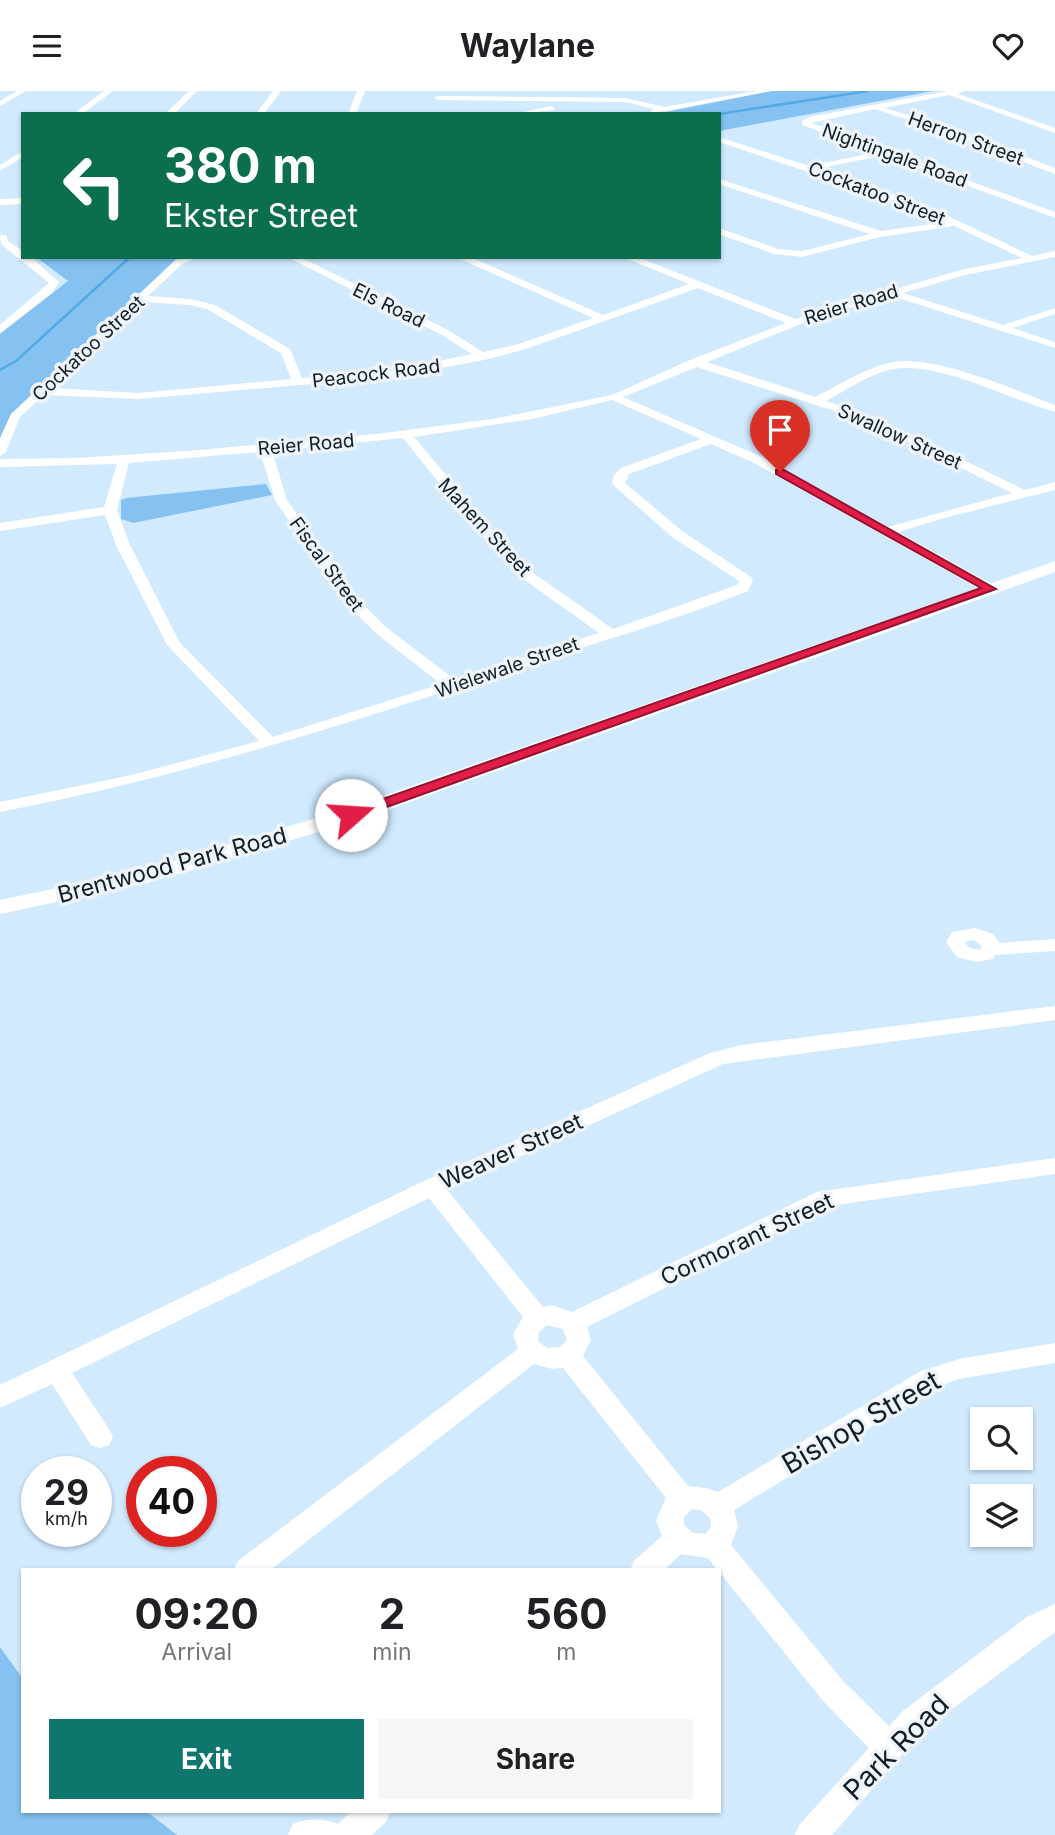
<!DOCTYPE html>
<style>
:root{--surface:#fff;--page:#f6f6f6;--text:#202124;--muted:#757577;--accent:#0f766e}
body{margin:0;font-family:Inter,sans-serif;background:var(--page);color:var(--text);height:100vh;display:flex;flex-direction:column;font-size:26px;white-space:nowrap}
*{box-sizing:border-box;margin:0}
p{font-size:23px;color:var(--muted)}
.icon{flex:none;width:38px;height:38px;fill:none;stroke:currentColor;stroke-width:2;stroke-linecap:round;stroke-linejoin:round}
.map{position:relative;flex:1;overflow:hidden}
.sheet{position:absolute;left:21px;top:1477px;width:700px;height:245px;display:flex;flex-direction:column;background:var(--surface);border-radius:0px;box-shadow:0 2px 5px #0004}
.sheet>*{flex:none}
.hud{position:absolute;left:21px;top:21px;width:700px;height:147px;border-radius:0px;box-shadow:0 2px 5px #0004;background:#0b6e4f;color:#fff;overflow:hidden}
.controls{position:absolute;left:970px;top:1316px;display:grid;gap:14px}
.controls a{display:grid;place-items:center;width:63px;height:63px;border-radius:0px;background:var(--surface);box-shadow:0 2px 5px #0004;font-size:35px}
.speed{position:absolute;left:21px;top:1365px;display:flex;gap:14px;font-size:35px;font-weight:700;text-align:center}
.speed>*{display:grid;place-content:center;width:91px;height:91px;border-radius:50%;background:var(--surface);box-shadow:0 2px 5px #0004;line-height:1}
.speed small{font-size:18px;font-weight:400}
.speed .limit{border:10px solid #d22;background:#fff;color:#111}
.pin{position:absolute;display:grid;place-items:center;width:60px;height:60px;color:#fff;margin:-72px -30px;border-radius:50% 50% 50% 0;rotate:-45deg;box-shadow:0 0 7px #0007}
.pin .icon{rotate:45deg}
.me{position:absolute;width:77px;margin:-38px;rotate:71deg;stroke-linejoin:round;filter:drop-shadow(0 0 5px #0008)}
.turn{display:flex;align-items:center;gap:24px;height:147px;padding:0 28px;font-size:32px}
.turn .icon{width:91px;height:91px;stroke-width:2.5}
.turn b{display:block;font-size:49px;line-height:60px}
.eta{display:flex;justify-content:space-evenly;align-items:center;height:119px;text-align:center}
.eta b{font-size:42px;font-weight:700;line-height:49px}
.primary-button{display:flex;gap:14px;margin-top:auto;padding:14px 28px}
.primary-button a{flex:1;height:80px;border-radius:0px;background:var(--accent);color:#fff;font-size:28px;font-weight:700;line-height:80px;text-align:center}
.primary-button a+a{background:var(--page);color:var(--text)}
header{display:flex;justify-content:space-between;align-items:center;height:91px;padding:0 28px;background:var(--surface);font-size:32px;font-weight:700}
.map>svg:first-child{display:block}
</style>
<header><svg class="icon" aria-label="menu" viewBox="0 0 24 24"><path d="M4 6h16M4 12h16M4 18h16"/></svg>Waylane<svg class="icon" aria-label="heart" viewBox="0 0 24 24"><path d="M12 20l-8-8c-3-5 5-10 8-4 3-6 11-1 8 4z"/></svg></header>
<div class="map">
<svg width="1055" height="1744" viewBox="0 0 1055 1744">
<rect width="100%" height="100%" fill="#d1eafe"/>
<!-- green -->
<g fill="#85c2f1">
<polygon points="770,0 933,0 719,40 719,23 657,23"/>
<polygon points="36,166 178,166 13,322 0,350 0,243 68,190"/>
<polygon points="266,393 272,404 133,432 121,428 121,409 126,407"/>
<polygon points="0,1556 23,1588 23,1720 146,1720 177,1744 0,1744"/>
</g>
<g fill="none" stroke-linecap="round" stroke-linejoin="round">
<!-- stream -->
<g stroke="#55a9e7" stroke-width="2.5">
<polyline points="719,23 868,0"/>
<polyline points="0,279 16,270 130,166"/>
</g>
<!-- minor -->
<g fill="#fff" fill-rule="evenodd">
<polygon points="17,0 26,0 0,15 0,10"/>
<polygon points="104,0 113,0 82,23 73,23"/>
<polygon points="189,0 197,0 174,23 165,23"/>
<polygon points="273,0 281,0 264,23 256,23"/>
<polygon points="357,0 365,0 356,23 348,23"/>
<polygon points="756,0 772,0 654,22 650,20 654,18 625,11 438,9 434,7 438,5 625,7 665,16"/>
<path d="M948,0h16l-6,3 97,34v5l-106,-38 -65,13 68,20 103,40v6l-109,-42 -71,-23 -64,14 82,27v3l162,59v6l-170,-63 -69,14 109,36 107,51 23,-5v6l-90,18 -62,18 100,32 52,-17v6l-42,14 42,14v6l-163,-52 -74,21 -111,45 108,35c25,-12 51,-30 79,-35 41,-7 121,28 161,43v7c-44,-12 -116,-51 -161,-43 -24,4 -47,21 -68,32l48,16 151,73 30,-8v8l-107,27 -50,15 97,54v6h-10l-231,-129 -43,-19 -82,30 -4,9 57,48 69,46 2,3 -5,11c-72,29 -147,50 -222,74 -175,58 -345,112 -526,147v-10l132,-27 127,-34 -92,-96 -51,-100 -11,-30 -105,16v-8l104,-16 13,-43 -117,3v-8l75,-1 112,-7 189,-17 117,-15 119,-24 78,-35 96,-37 -88,-35 -172,61 -42,11 -92,17 -254,22 -94,-4 -24,22 -14,35 -6,4v-18l11,-24 165,-154 21,-3 -15,7 -34,32 42,3 25,6 75,44 12,29 90,-7 80,-17 -32,-20 -153,-77h13l148,73 35,22 36,-8 74,-26 -137,-61h14l133,58 86,-31 -66,-27h14l158,62 165,-49 62,-12 -68,-32 -74,11 -78,20 -28,-3 -55,-20v-6l59,21 24,2 68,-17 -151,-50v-5l162,52 65,-9 -27,-13 -200,-67v-5l90,29 68,-14 -75,-27v-4l7,-4zM142,211l48,3 17,4 74,44 10,26 -153,14 -87,-5zM697,276l169,54 146,72 -124,34 -126,-70 -139,-60zM612,309l89,39 -80,29 -7,7 -2,9 60,53 67,44 -2,4 -124,44 -81,-57 -44,-47 -74,-88 118,-18zM403,347l75,93 44,47 77,55 -145,46 -67,-51 -34,-33 -66,-95 -15,-49zM260,361l15,48 68,101 34,33 64,50 -168,53 -93,-94 -50,-98 -13,-35 12,-47z"/>
<polygon points="552,15 555,19 518,23 522,21"/>
<polygon points="23,60 23,66 0,80 0,74"/>
<polygon points="23,107 23,113 0,114 0,108"/>
<polygon points="0,144 6,144 8,150 23,160 23,166 31,166 59,191 52,202 0,242 0,234 49,192 1,153"/>
<path d="M975,837l18,6 7,9 55,-4v12l-60,4 -2,4 -17,3 -19,-5 -11,-15 6,-10zM974,849l8,6 -2,4 -10,-2 -6,-6z"/>
<path d="M1055,915v14l-332,44 -276,126 96,117 9,-2 20,7 245,-120 238,-34v16l-226,32 -242,121 4,13 -8,16 105,130 18,2 12,4 203,-121 38,-12 96,-16v20l-96,16 -21,7 -204,124 4,16 -7,19 113,137 45,44 14,-15 124,-94 28,-13v28l-132,99 -91,104h-37l5,-11 69,-76 -45,-46 -116,-144 -27,-4 -17,16h-34l4,-9 28,-25 -6,-16 10,-22 -103,-130 -11,1 -18,-5 -264,206h-36l4,-9 280,-212 -5,-15 10,-17 -94,-119 -357,175 37,56 4,8 -4,8 -9,3 -9,-3 -39,-61 -52,24v-23l424,-204 286,-128 32,-8zM547,1234l16,4 4,11 -7,7 -13,1 -9,-7 1,-9zM692,1418l9,1 9,8 1,8 -5,8 -13,-1 -9,-8v-8z"/>
<path d="M352,1720h38l-4,11 -14,13h-84l5,-11c15,-6 30,-6 45,0z"/>
</g>
<!-- tertiary -->
<polygon fill="#fff" fill-rule="evenodd" points="1055,470 1055,481 359,729 151,791 0,823 0,809 140,780 343,719"/>
</g>
<!-- route -->
<polygon fill="#e11d48" stroke="#92132f" stroke-width="2" points="776,379 784,379 996,498 356,727 346,727 346,721 981,497 776,383"/>
<g text-anchor="middle" stroke-width="7" stroke-linejoin="round" paint-order="stroke">
<!-- far-street labels -->
<g font-size="19" fill="#121e27" stroke="#eef4f9">
<text transform="translate(966 47) rotate(20)" y="7">Herron Street</text>
<text transform="translate(895 64) rotate(20)" y="7">Nightingale Road</text>
<text transform="translate(877 102) rotate(21)" y="7">Cockatoo Street</text>
<text transform="translate(851 213) rotate(-17)" y="7">Reier Road</text>
<text transform="translate(389 214) rotate(26)" y="7">Els Road</text>
<text transform="translate(88 257) rotate(-43)" y="7">Cockatoo Street</text>
<text transform="translate(376 282) rotate(-7)" y="7">Peacock Road</text>
<text transform="translate(900 345) rotate(24)" y="7">Swallow Street</text>
<text transform="translate(306 353) rotate(-5)" y="7">Reier Road</text>
<text transform="translate(485 436) rotate(47)" y="7">Mahem Street</text>
<text transform="translate(327 473) rotate(54)" y="7">Fiscal Street</text>
<text transform="translate(507 576) rotate(-19)" y="7">Wielewale Street</text>
</g>
<!-- street labels -->
<g font-size="23" fill="#121e27" stroke="#eef4f9">
<text transform="translate(172 774) rotate(-15)" y="8">Brentwood Park Road</text>
<text transform="translate(511 1060) rotate(-24)" y="8">Weaver Street</text>
<text transform="translate(747 1148) rotate(-25)" y="8">Cormorant Street</text>
</g>
<!-- near-street labels -->
<g font-size="28" fill="#121e27" stroke="#eef4f9">
<text transform="translate(861 1331) rotate(-30)" y="10">Bishop Street</text>
<text transform="translate(896 1656) rotate(-45)" y="10">Park Road</text>
</g>
</g>
</svg>
<div class="controls">
<a><svg class="icon" aria-label="search" viewBox="0 0 24 24"><circle cx="10" cy="10" r="6"/><path d="M15 15l6 6"/></svg></a>
<a><svg class="icon" aria-label="layers" viewBox="0 0 24 24"><path d="M12 4l9 5-9 5-9-5zM3 14l9 5 9-5"/></svg></a>
</div>
<div class="speed"><div>29<small>km/h</small></div><div class="limit">40</div></div>
<div class="pin" style="left:780px;top:381px;background:#d93025"><svg class="icon" aria-label="arrive" viewBox="0 0 24 24"><path d="M6 21V4h12l-3 4 3 4H6"/></svg></div>
<svg class="me" style="left:351px;top:724px" viewBox="-20 -20 40 40"><circle r="19" fill="#fff"/><path d="M0-13L10 11 0 6-10 11z" fill="#e11d48"/></svg>
<div class="hud">
<div class="turn"><svg class="icon" aria-label="left" viewBox="0 0 24 24"><path d="M17 20v-9H6M10 6l-5 5 5 5"/></svg><div><b>380 m</b>Ekster Street</div></div>
</div>
<section class="sheet">
<div class="eta">
<div><b>09:20</b><p>Arrival</p></div>
<div><b>2</b><p>min</p></div>
<div><b>560</b><p>m</p></div>
</div>
<div class="primary-button"><a>Exit</a><a>Share</a></div>
</section>
</div>
